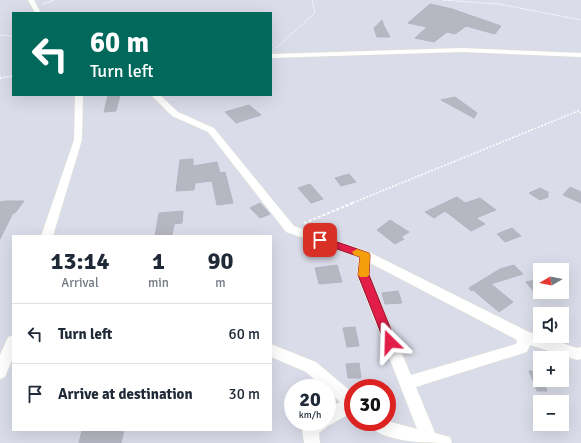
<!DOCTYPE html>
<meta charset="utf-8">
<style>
:root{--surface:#fff;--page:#f2f2f3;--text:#1f2937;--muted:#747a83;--line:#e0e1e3}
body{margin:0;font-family:Signika,sans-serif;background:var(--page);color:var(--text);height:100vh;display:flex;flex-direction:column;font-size:15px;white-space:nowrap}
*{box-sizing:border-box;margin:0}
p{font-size:13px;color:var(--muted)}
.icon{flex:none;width:22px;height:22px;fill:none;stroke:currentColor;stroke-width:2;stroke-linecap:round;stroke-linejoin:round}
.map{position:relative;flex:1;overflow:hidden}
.drawer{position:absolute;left:12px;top:235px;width:260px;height:196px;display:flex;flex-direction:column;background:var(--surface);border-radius:0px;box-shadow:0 4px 16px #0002}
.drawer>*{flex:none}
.guide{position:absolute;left:12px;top:12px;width:260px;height:84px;border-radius:0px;box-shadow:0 4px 16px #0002;background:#00695c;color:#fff;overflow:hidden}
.needle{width:26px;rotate:260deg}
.fabs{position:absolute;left:533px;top:263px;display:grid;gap:8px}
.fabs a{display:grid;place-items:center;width:36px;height:36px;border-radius:0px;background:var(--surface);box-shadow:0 4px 16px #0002;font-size:20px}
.speed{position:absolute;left:284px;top:379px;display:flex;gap:8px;font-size:20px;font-weight:700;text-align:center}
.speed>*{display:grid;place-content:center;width:52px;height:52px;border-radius:50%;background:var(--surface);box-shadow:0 4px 16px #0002;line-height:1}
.speed small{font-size:10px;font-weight:400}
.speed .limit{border:6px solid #d22;background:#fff;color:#111}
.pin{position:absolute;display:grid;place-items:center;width:34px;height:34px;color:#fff;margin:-17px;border-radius:8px;box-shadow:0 2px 6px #0006}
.me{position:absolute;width:44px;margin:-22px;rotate:338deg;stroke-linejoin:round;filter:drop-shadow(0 0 3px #0008)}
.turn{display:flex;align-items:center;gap:14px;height:84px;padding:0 12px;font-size:18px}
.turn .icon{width:52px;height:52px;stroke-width:2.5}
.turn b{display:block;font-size:28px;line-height:34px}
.eta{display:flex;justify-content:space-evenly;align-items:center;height:68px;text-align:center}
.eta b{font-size:24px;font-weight:800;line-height:28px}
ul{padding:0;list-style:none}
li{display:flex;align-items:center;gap:12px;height:60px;padding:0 12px;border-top:1px solid var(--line)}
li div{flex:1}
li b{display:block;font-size:15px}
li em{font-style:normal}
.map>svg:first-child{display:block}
</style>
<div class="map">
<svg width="581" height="443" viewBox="0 0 581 443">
<rect width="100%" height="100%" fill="#dadce9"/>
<!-- building -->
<g fill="#b5b7c1" stroke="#b4b5c4">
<polygon points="430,4 452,9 501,26 495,34 466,26 455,34 447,32 434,42 415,38 427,27 408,23"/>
<polygon points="382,20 384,26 390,37 377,37 374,28"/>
<polygon points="108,95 120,95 116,111 104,112"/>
<polygon points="455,97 477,113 474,118 441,100"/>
<polygon points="249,105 261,115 236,123 225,112"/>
<polygon points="193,159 193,166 217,162 220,173 225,172 233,203 217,205 212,181 195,183 194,190 176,191 180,160"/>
<polygon points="349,174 356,182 341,186 335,178"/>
<polygon points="310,184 323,199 311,203 298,188"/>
<polygon points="570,187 581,192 581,203 563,195"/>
<polygon points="540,188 548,192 548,197 540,200 529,193"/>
<polygon points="457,197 465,203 480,198 496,210 476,218 485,224 471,231 445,211 434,218 425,212"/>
<polygon points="5,201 24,201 15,213 13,213 0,239 0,202"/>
<polygon points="260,203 270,214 260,218 250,208"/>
<polygon points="183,211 182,223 174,224 172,236 155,236 159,213"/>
<polygon points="390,220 409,232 401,237 404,239 395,244 377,230"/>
<polygon points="512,228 521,236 505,242 497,234"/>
<polygon points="337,265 342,282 319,284 315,268"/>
<polygon points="514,265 523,274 491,284 513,302 499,312 473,290 471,291 469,288 500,269"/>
<polygon points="540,279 540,299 526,282"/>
<polygon points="398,291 402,303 385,304 382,293"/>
<polygon points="355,327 359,346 347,347 343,328"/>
<polygon points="359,363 361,378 348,378 346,364"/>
<polygon points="529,371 539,371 540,380 543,380 547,391 537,391"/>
<polygon points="82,430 124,430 121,443 79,443"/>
</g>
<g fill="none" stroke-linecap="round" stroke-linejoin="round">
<!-- minor casing -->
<g stroke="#dee0cf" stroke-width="1">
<g id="minor">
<polygon points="28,0 34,0 41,13 35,13"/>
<polygon points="462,48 581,53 581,57 462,52 271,58 271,54"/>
<polygon points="75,95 83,95 82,140 53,236 41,236 74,140"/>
<path d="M151,95h9l18,17 36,16 80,98 75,26 160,80 48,16 4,-1v12l-4,1 -47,-15 -3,7 -111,35 19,46 15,4 2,6c-24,0 -74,0 -85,-21l20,-1 30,8 -60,-154 2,-18 -73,-25 -78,-100 -36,-16zM370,263l147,77 -1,4 -105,31 -42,-100z"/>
<polygon points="13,335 13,358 5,377 0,379 0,355 8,337"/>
<polygon points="271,344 316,362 353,393 353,412 328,426 319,433 320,443 304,443 302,429 304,423 327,422 327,409 340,402 327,390 327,388 324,388 306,372 271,357"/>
</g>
</g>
<!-- path-far2 -->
<g stroke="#fff" stroke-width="1" stroke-dasharray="1.5 1" stroke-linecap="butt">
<polyline points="443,0 499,4 581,20"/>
<polyline points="43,4 54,0"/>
<polyline points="0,35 13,36"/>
<polyline points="276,48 315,13 312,0"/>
</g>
<!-- path-far1 -->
<g stroke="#fff" stroke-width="1.5" stroke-dasharray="2 1.5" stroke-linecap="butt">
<polyline points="0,78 13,76"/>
<polyline points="350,204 578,111 581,113"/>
</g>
<!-- path -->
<polyline stroke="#fff" stroke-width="2" stroke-dasharray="3 2" stroke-linecap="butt" points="304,223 353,203"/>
<!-- minor -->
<use href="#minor" fill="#fff" fill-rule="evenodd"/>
</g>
<!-- route -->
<polygon fill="#e11d48" stroke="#92132f" points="320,236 369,253 370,255 369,275 396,342 395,346 390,347 386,346 358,275 360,257 317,242 315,240 317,237"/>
<!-- slow -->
<polygon fill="#f59e0b" points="357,249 369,253 370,255 369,275 367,277 360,277 358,275 360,257 354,255 352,252"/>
</svg>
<div class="fabs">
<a><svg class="needle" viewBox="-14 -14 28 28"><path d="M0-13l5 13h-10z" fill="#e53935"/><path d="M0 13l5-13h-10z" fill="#747a83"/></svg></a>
<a><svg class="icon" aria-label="sound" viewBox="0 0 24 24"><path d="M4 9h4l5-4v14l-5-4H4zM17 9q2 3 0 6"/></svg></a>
<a>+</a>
<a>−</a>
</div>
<div class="speed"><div>20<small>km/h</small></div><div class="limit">30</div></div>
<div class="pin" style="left:320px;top:240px;background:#d93025"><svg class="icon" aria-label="arrive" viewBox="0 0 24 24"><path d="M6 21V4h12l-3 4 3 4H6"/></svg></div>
<svg class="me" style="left:390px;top:342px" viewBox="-20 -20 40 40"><path d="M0-17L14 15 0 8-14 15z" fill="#e11d48" stroke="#fff" stroke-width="4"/></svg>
<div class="guide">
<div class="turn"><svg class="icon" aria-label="left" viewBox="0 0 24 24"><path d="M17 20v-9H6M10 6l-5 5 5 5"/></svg><div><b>60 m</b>Turn left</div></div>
</div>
<section class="drawer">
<div class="eta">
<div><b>13:14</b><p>Arrival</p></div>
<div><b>1</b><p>min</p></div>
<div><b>90</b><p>m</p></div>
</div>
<ul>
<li><svg class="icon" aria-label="left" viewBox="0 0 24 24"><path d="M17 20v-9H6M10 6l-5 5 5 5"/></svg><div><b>Turn left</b></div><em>60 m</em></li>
<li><svg class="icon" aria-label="arrive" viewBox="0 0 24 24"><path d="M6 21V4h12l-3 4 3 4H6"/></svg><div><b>Arrive at destination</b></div><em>30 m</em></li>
</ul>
</section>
</div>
